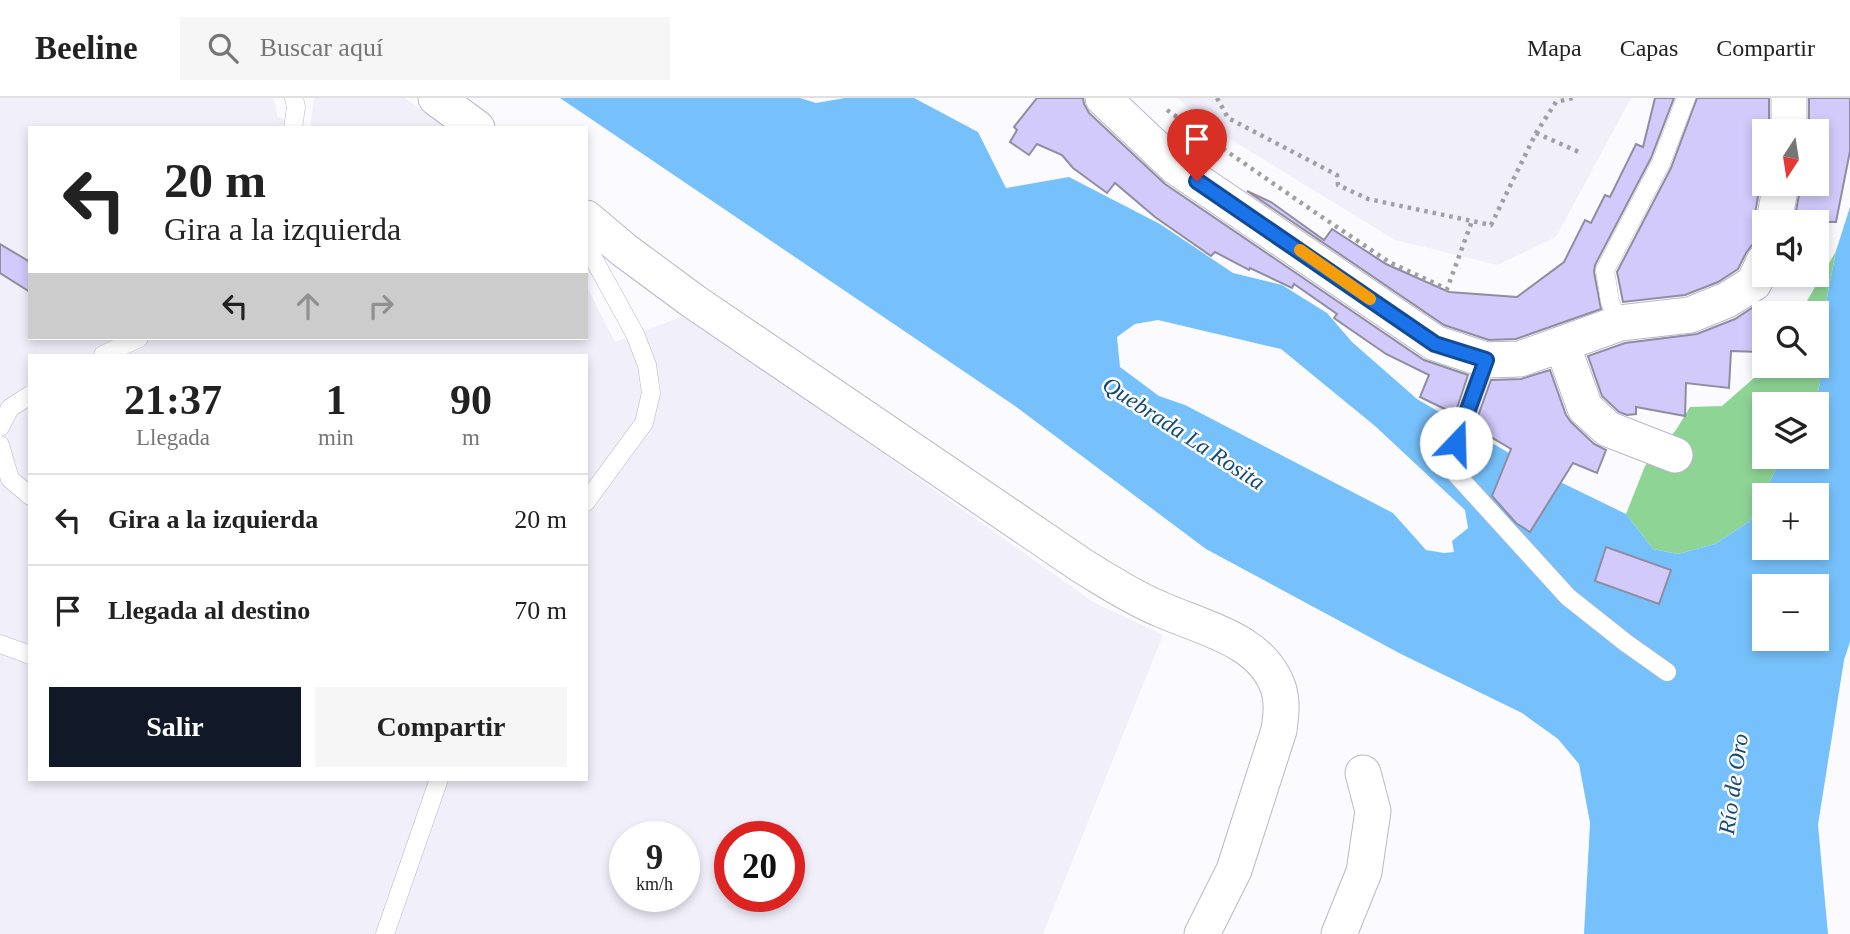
<!DOCTYPE html>
<html lang="es">
<meta charset="utf-8">
<style>
:root{--surface:#fff;--page:#f6f6f6;--text:#222;--muted:#767676;--line:#e0e0e0;--accent:#111827}
body{margin:0;font-family:"Times New Roman",serif;background:var(--page);color:var(--text);height:100vh;display:flex;flex-direction:column;font-size:26px;white-space:nowrap}
*{box-sizing:border-box;margin:0}
p{font-size:23px;color:var(--muted)}
.icon{flex:none;width:38px;height:38px;fill:none;stroke:currentColor;stroke-width:2;stroke-linecap:round;stroke-linejoin:round}
.map{position:relative;flex:1;overflow:hidden}
.side{position:absolute;left:28px;top:256px;width:560px;height:427px;display:flex;flex-direction:column;background:var(--surface);border-radius:0px;box-shadow:0 4px 10px #0003}
.side>*{flex:none}
.top-card{position:absolute;left:28px;top:28px;width:560px;height:214px;border-radius:0px;box-shadow:0 4px 10px #0003;background:#fff;color:var(--text);overflow:hidden}
.needle{width:46px;rotate:192deg}
.buttons{position:absolute;left:1752px;top:21px;display:grid;gap:14px}
.buttons a{display:grid;place-items:center;width:77px;height:77px;border-radius:0px;background:var(--surface);box-shadow:0 4px 10px #0003;font-size:35px}
.speed{position:absolute;left:609px;top:723px;display:flex;gap:14px;font-size:35px;font-weight:700;text-align:center}
.speed>*{display:grid;place-content:center;width:91px;height:91px;border-radius:50%;background:var(--surface);box-shadow:0 4px 10px #0003;line-height:1}
.speed small{font-size:18px;font-weight:400}
.speed .limit{border:10px solid #d22;background:#fff;color:#111}
.pin{position:absolute;display:grid;place-items:center;width:60px;height:60px;color:#fff;margin:-72px -30px;border-radius:50% 50% 50% 0;rotate:-45deg;box-shadow:0 0 7px #0007}
.pin .icon{rotate:45deg}
.me{position:absolute;width:77px;margin:-38px;rotate:21deg;stroke-linejoin:round;filter:drop-shadow(0 0 5px #0008)}
.turn{display:flex;align-items:center;gap:24px;height:147px;padding:0 21px;font-size:32px}
.turn .icon{width:91px;height:91px;stroke-width:2.5}
.turn b{display:block;font-size:49px;line-height:60px}
.lanes{display:flex;align-items:center;height:66px;padding:0 21px;background:#0003;justify-content:center;gap:35px;direction:ltr}
.lanes .off{opacity:.35}
.eta{display:flex;justify-content:space-evenly;align-items:center;height:119px;text-align:center}
.eta b{font-size:42px;font-weight:800;line-height:49px}
.primary-button{display:flex;gap:14px;margin-top:auto;padding:14px 21px}
.primary-button a{flex:1;height:80px;border-radius:0px;background:var(--accent);color:#fff;font-size:28px;font-weight:800;line-height:80px;text-align:center}
.primary-button a+a{background:var(--page);color:var(--text)}
ul{padding:0;list-style:none}
li{display:flex;align-items:center;gap:21px;height:91px;padding:0 21px;border-top:2px solid var(--line)}
li div{flex:1}
li b{display:block;font-size:26px}
li em{font-style:normal}
header{display:flex;align-items:center;gap:42px;box-sizing:border-box;height:98px;padding:0 35px;background:var(--surface);border-bottom:2px solid var(--line)}
header strong{font-size:33px}
nav{display:flex;gap:38px;margin-inline-start:auto;font-size:24px}
.search{width:490px;height:63px;background:var(--page);display:flex;align-items:center;gap:18px;box-sizing:border-box;padding:0 24px;border-radius:0px;color:var(--muted);font-size:26px}
.map>svg:first-child{display:block}
</style>
<header>
<strong>Beeline</strong>
<div class="search"><svg class="icon" aria-label="search" viewBox="0 0 24 24"><circle cx="10" cy="10" r="6"/><path d="M15 15l6 6"/></svg>Buscar aquí</div>
<nav><a>Mapa</a><a>Capas</a><a>Compartir</a></nav>
</header>
<div class="map">
<svg width="1850" height="836" viewBox="0 0 1850 836">
<rect width="100%" height="100%" fill="#fbfbff"/>
<!-- built -->
<g fill="#f0effa" fill-rule="evenodd">
<path d="M0,0h272l4,8 1,10 24,12h-271v210h556v-53l29,57 71,-27 409,288 68,32 -120,299h-1043zM30,257h556v424h-556zM625,738h59v60h-59zM730,738h59v60h-59z"/>
<polygon points="314,0 405,0 445,30 310,30"/>
<polygon points="1178,0 1631,0 1556,139 1497,167 1395,142 1207,27"/>
</g>
<!-- forest -->
<polygon fill="#8ed495" points="1836,153 1818,246 1820,285 1815,306 1764,306 1764,359 1782,359 1750,423 1715,446 1678,456 1653,451 1626,416 1645,368 1676,332 1690,309 1722,308 1762,273 1765,268 1816,268 1816,215 1800,215"/>
<!-- water -->
<path fill="#76c1fb" fill-rule="evenodd" d="M560,0h240l16,5 29,-5h69l64,34 28,56 63,-11 91,47 73,49 49,12 45,28 25,29 65,57 131,77 78,38 27,35 25,5 37,-10 35,-23 32,-64h34v-53h-1l5,-21 -2,-39 18,-93 14,-44v435l-6,18 -26,165 10,109h-244l6,-111 -11,-59 -21,-25 -36,-26 -121,-59 -195,-105 -191,-143zM1158,222l123,29 94,77 90,84 3,18 -16,13 2,11 -10,1 -18,-3 -33,-37 -208,-108 -26,-9 -39,-29 -3,-30 18,-13zM1764,397h52v53h-52zM1764,488h52v53h-52z"/>
<!-- building -->
<g fill="#d1cafb" stroke="#8f8d9f" stroke-width="2">
<polygon points="1037,0 1083,0 1084,6 1089,15 1165,86 1424,262 1468,277 1455,316 1420,299 1429,277 1386,256 1334,220 1337,216 1294,186 1292,190 1250,170 1249,172 1215,154 1211,158 1155,119 1115,85 1107,95 1073,70 1062,57 1037,46 1029,57 1010,44 1017,32 1014,29"/>
<polygon points="1655,0 1674,0 1651,60 1595,167 1594,174 1601,211 1516,241 1489,242 1444,227 1247,93 1271,104 1324,142 1332,131 1386,166 1449,194 1517,199 1564,164 1585,122 1591,125 1605,97 1610,99 1636,46 1643,49"/>
<polygon points="1697,0 1769,0 1769,33 1764,33 1764,76 1761,82 1754,121 1755,131 1764,141 1764,143 1752,147 1746,155 1738,171 1718,184 1685,197 1623,204 1617,174 1671,70"/>
<polygon points="1809,0 1850,0 1850,53 1836,124 1794,124 1801,86 1816,89 1816,33 1809,33"/>
<polygon points="0,146 30,164 30,194 0,175"/>
<polygon points="1758,206 1760,254 1731,253 1729,290 1686,285 1685,318 1636,309 1636,316 1627,317 1619,314 1602,298 1588,258 1625,245 1697,236 1735,221"/>
<polygon points="1550,272 1566,317 1571,324 1594,346 1606,352 1597,375 1573,365 1530,434 1516,425 1492,398 1511,351 1474,329 1491,282 1521,281"/>
<polygon points="1606,449 1671,472 1659,506 1595,483"/>
</g>
<g fill="none" stroke-linecap="round" stroke-linejoin="round">
<!-- lane casing -->
<g stroke="#b9b7ca" stroke-width="19">
<g id="lane">
<polyline points="293,30 296,9 294,0"/>
<polyline points="586,147 635,236 647,267 651,295 644,325 586,404"/>
<polyline points="1620,225 1610,204 1605,172 1661,65 1686,0"/>
<polyline points="103,257 139,240"/>
<polyline points="1486,262 1456,345 1456,376 1568,499 1626,545 1667,574"/>
<polyline points="0,329 10,310 30,297"/>
<polyline points="0,347 10,381 30,398"/>
<polyline points="0,546 30,557"/>
<polyline points="385,836 439,681"/>
</g>
</g>
<!-- street casing -->
<g stroke="#b9b7ca" stroke-width="37">
<g id="street">
<polyline points="436,0 477,30"/>
<polyline points="1103,0 1176,69 1435,245 1486,262 1520,261 1620,225 1690,217 1727,202 1754,185 1764,163"/>
<polyline points="1789,33 1789,0"/>
<path d="M586,120l38,32 69,51 391,266c25,15 49,31 76,42 42,19 101,30 118,78 5,14 3,29 1,43l-45,140 -32,64"/>
<polyline points="1774,124 1781,86"/>
<polyline points="1562,246 1585,310 1608,331 1675,357"/>
<polyline points="1339,836 1364,774 1373,713 1363,675"/>
</g>
</g>
<!-- path -->
<g stroke="#9f9fa4" stroke-width="4.5" stroke-dasharray="3.5 5" stroke-linecap="butt">
<polyline points="1217,0 1228,20 1337,77 1338,87 1368,101 1491,127 1536,35 1556,4 1573,0"/>
<polyline points="1167,12 1313,113 1389,164 1447,191 1472,123"/>
<polyline points="1536,35 1579,54"/>
</g>
<!-- lane -->
<use href="#lane" stroke="#fff" stroke-width="18"/>
<!-- street -->
<use href="#street" stroke="#fff" stroke-width="35"/>
</g>
<g fill="none" stroke-linecap="round" stroke-linejoin="round">
<!-- route casing -->
<g stroke="#114b97" stroke-width="18">
<polyline id="route" points="1197,83 1435,246 1486,262 1456,345"/>
</g>
<!-- route -->
<use href="#route" stroke="#1a73e8" stroke-width="12"/>
<!-- slow -->
<polyline stroke="#f59e0b" stroke-width="12" points="1300,152 1370,201"/>
</g>
<g text-anchor="middle" stroke-width="5" stroke-linejoin="round" paint-order="stroke">
<!-- water labels -->
<g font-size="23" font-style="italic" fill="#134b71" stroke="#fbfbff">
<text transform="translate(1184 335) rotate(33)" y="8">Quebrada La Rosita</text>
<text transform="translate(1733 686) rotate(-82)" y="8">Río de Oro</text>
</g>
</g>
</svg>
<div class="buttons">
<a><svg class="needle" viewBox="-14 -14 28 28"><path d="M0-13l5 13h-10z" fill="#e53935"/><path d="M0 13l5-13h-10z" fill="#767676"/></svg></a>
<a><svg class="icon" aria-label="sound" viewBox="0 0 24 24"><path d="M4 9h4l5-4v14l-5-4H4zM17 9q2 3 0 6"/></svg></a>
<a><svg class="icon" aria-label="search" viewBox="0 0 24 24"><circle cx="10" cy="10" r="6"/><path d="M15 15l6 6"/></svg></a>
<a><svg class="icon" aria-label="layers" viewBox="0 0 24 24"><path d="M12 4l9 5-9 5-9-5zM3 14l9 5 9-5"/></svg></a>
<a>+</a>
<a>−</a>
</div>
<div class="speed"><div>9<small>km/h</small></div><div class="limit">20</div></div>
<div class="pin" style="left:1197px;top:83px;background:#d93025"><svg class="icon" aria-label="arrive" viewBox="0 0 24 24"><path d="M6 21V4h12l-3 4 3 4H6"/></svg></div>
<svg class="me" style="left:1456px;top:345px" viewBox="-20 -20 40 40"><circle r="19" fill="#fff"/><path d="M0-13L10 11 0 6-10 11z" fill="#1a73e8"/></svg>
<div class="top-card">
<div class="turn"><svg class="icon" aria-label="left" viewBox="0 0 24 24"><path d="M17 20v-9H6M10 6l-5 5 5 5"/></svg><div><b>20 m</b>Gira a la izquierda</div></div>
<div class="lanes"><svg class="icon" aria-label="left" viewBox="0 0 24 24"><path d="M17 20v-9H6M10 6l-5 5 5 5"/></svg><svg class="icon off" aria-label="ahead" viewBox="0 0 24 24"><path d="M12 20V5M6 11l6-6 6 6"/></svg><svg class="icon off" aria-label="right" viewBox="0 0 24 24"><path d="M7 20v-9h11M14 6l5 5-5 5"/></svg></div>
</div>
<section class="side">
<div class="eta">
<div><b>21:37</b><p>Llegada</p></div>
<div><b>1</b><p>min</p></div>
<div><b>90</b><p>m</p></div>
</div>
<ul>
<li><svg class="icon" aria-label="left" viewBox="0 0 24 24"><path d="M17 20v-9H6M10 6l-5 5 5 5"/></svg><div><b>Gira a la izquierda</b></div><em>20 m</em></li>
<li><svg class="icon" aria-label="arrive" viewBox="0 0 24 24"><path d="M6 21V4h12l-3 4 3 4H6"/></svg><div><b>Llegada al destino</b></div><em>70 m</em></li>
</ul>
<div class="primary-button"><a>Salir</a><a>Compartir</a></div>
</section>
</div>
